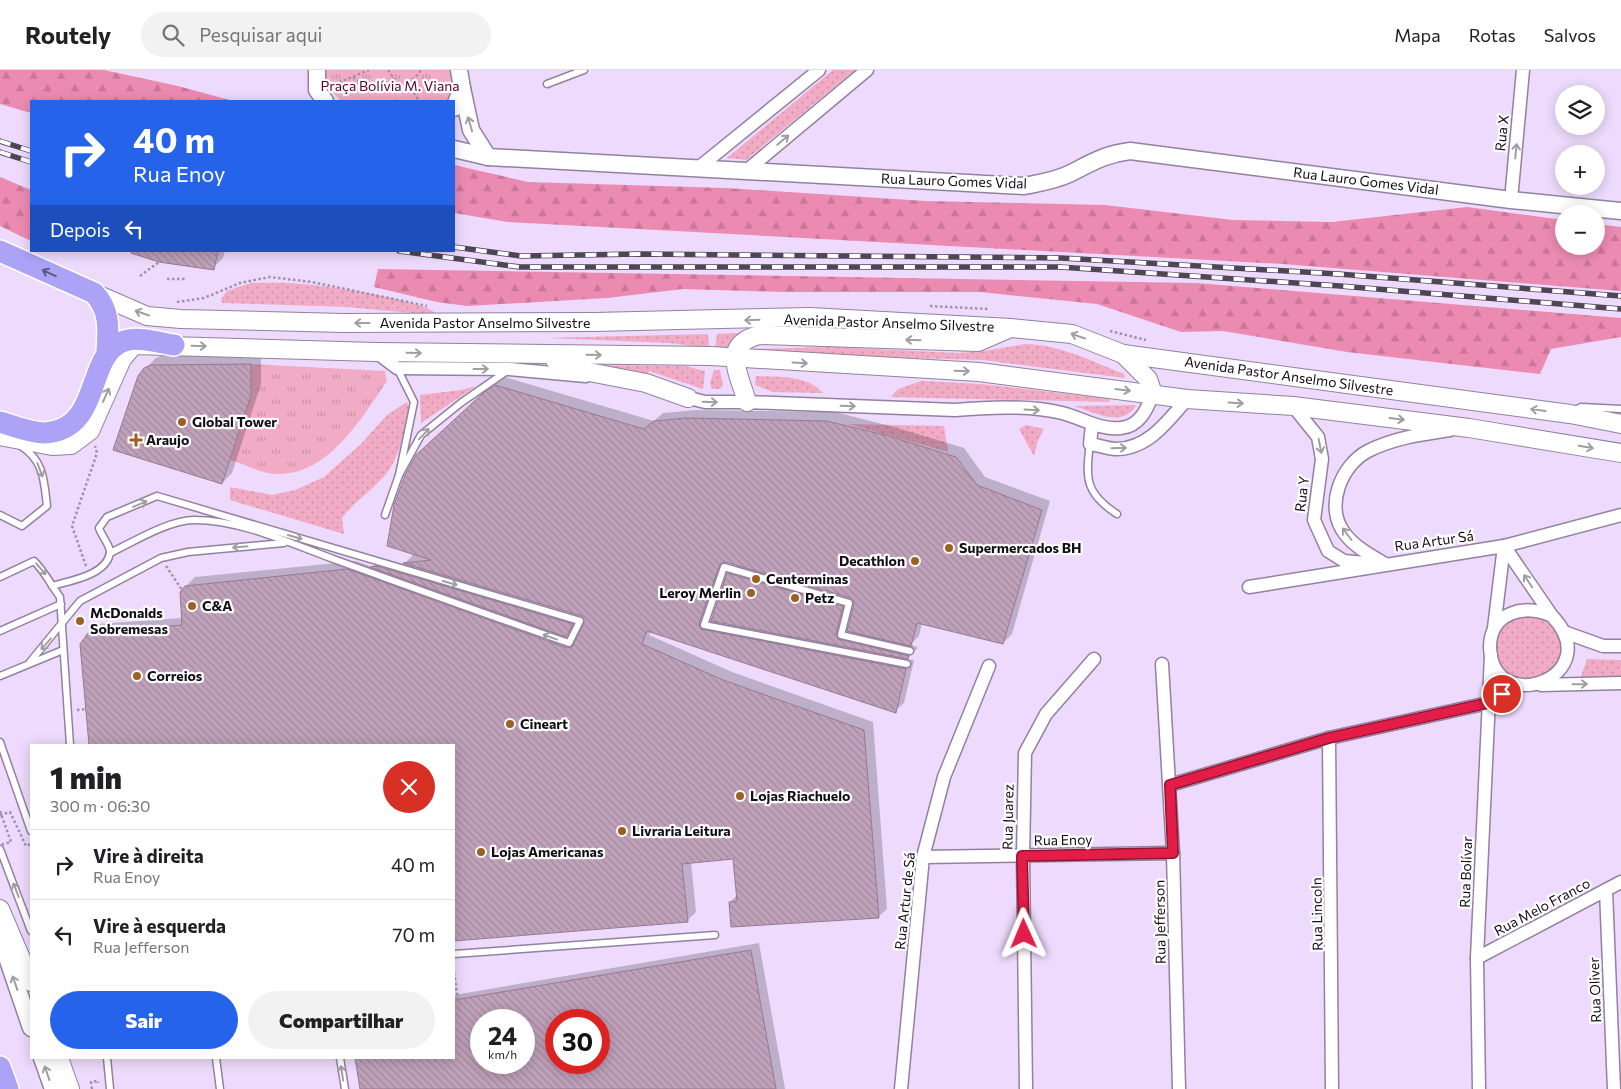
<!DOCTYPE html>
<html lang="pt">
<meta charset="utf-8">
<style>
:root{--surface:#fff;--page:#f2f2f2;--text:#202124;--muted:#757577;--line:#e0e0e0;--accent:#2563eb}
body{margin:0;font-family:Commissioner,sans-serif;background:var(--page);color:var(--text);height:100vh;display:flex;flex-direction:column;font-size:19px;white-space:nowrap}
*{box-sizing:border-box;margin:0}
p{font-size:16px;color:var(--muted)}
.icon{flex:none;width:28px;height:28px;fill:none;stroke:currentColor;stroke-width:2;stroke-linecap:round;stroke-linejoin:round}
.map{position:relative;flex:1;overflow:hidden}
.side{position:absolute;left:30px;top:674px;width:425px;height:315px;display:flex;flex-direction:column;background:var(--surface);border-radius:0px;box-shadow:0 2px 12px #0003}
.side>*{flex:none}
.top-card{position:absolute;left:30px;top:30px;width:425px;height:152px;border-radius:0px;box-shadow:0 2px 12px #0003;background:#2563eb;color:#fff;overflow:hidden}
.tools{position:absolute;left:1555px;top:15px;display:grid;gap:10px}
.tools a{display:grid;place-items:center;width:50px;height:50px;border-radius:50%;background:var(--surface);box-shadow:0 2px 12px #0003;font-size:25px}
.speed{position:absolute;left:470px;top:939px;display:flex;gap:10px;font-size:25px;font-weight:700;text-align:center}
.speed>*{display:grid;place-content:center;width:65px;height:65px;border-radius:50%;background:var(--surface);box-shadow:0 2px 12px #0003;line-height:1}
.speed small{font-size:12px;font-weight:400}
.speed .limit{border:8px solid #d22;background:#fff;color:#111}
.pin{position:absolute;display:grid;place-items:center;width:42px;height:42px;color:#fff;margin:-21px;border:2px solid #fff;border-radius:50%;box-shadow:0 1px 5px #0007}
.me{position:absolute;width:55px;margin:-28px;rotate:359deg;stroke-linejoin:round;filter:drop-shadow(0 0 4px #0008)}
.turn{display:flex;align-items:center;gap:18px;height:105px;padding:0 20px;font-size:22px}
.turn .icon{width:65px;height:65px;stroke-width:2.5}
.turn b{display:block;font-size:35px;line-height:42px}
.then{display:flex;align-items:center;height:48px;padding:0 20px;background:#0003;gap:10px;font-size:19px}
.round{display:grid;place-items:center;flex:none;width:52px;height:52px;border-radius:26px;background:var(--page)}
.overview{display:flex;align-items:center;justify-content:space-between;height:85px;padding:0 20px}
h1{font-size:30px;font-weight:800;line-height:38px}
.cta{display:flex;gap:10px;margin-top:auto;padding:10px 20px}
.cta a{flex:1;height:58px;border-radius:30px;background:var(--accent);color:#fff;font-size:20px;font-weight:800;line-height:58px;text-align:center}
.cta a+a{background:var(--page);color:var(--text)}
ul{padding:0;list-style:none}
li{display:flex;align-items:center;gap:15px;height:70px;padding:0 20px;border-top:1px solid var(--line)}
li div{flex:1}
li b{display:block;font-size:19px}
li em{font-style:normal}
header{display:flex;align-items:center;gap:30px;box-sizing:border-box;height:70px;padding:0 25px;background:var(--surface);border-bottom:1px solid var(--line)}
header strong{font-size:24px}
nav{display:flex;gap:28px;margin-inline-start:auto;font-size:18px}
.search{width:350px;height:45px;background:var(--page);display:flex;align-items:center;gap:12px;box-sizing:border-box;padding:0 18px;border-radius:28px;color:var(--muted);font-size:19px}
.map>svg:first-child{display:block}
</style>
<header>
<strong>Routely</strong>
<div class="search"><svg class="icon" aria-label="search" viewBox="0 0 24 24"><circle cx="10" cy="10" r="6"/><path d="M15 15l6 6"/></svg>Pesquisar aqui</div>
<nav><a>Mapa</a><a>Rotas</a><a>Salvos</a></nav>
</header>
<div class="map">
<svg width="1621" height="1019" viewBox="0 0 1621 1019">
<defs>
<pattern id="grass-dots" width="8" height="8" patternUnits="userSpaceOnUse" patternTransform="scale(1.25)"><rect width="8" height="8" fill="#f1abc5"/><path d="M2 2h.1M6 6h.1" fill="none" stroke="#ce92a8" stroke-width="1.8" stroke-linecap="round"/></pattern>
<pattern id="forest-firs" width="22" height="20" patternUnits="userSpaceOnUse" patternTransform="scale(1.25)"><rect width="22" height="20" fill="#ec8bb2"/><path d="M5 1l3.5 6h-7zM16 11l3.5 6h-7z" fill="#c97798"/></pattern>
<pattern id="park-tufts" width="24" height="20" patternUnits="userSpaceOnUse" patternTransform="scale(1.25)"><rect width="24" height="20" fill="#f1abc5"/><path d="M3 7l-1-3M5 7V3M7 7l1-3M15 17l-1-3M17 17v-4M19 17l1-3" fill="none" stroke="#ce92a8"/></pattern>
<pattern id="building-back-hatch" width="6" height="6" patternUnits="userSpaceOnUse" patternTransform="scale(1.25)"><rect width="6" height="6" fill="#bfa1b9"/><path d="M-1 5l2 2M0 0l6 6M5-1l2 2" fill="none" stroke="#a3899e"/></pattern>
</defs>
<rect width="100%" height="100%" fill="#eddafc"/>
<!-- grass -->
<g fill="url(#grass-dots)">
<polygon points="833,0 855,0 746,90 727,88"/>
<path d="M251,213c16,0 33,-1 50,1 22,1 122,16 134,29l-12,1 -76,-7 -125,-4 -1,-4 6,-8z"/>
<polygon points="738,263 726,280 715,279 717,264"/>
<polygon points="708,264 709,278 670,273 547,268"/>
<path d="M1025,274c36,1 66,17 99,30l1,4 -142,-18 -234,-7 -2,-4 84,-2 127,6 26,-2z"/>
<polygon points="591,295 685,296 705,301 703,319 649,301 647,306"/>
<polygon points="714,300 720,300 723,315 720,319 712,319 710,313"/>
<path d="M756,306c22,1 52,-1 67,17l-50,-1 -18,-7z"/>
<polygon points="921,311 981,314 1109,329 1110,332 891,327 898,319"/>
<polygon points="476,316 421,353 420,325 461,320"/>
<path d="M407,332l2,6c-4,20 -9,49 -23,66 -13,16 -31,27 -44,44l2,16 -114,-34v-13l42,8 23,-5 29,-13 37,-33 26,-29z"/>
<path d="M1136,335c-13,24 -42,7 -62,1z"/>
<polygon points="848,354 944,356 948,382"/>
<polygon points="1026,355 1044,359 1038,370 1034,386 1019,359"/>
<circle cx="1529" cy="578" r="33"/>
<polygon points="1587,589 1621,590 1621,608 1580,609"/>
</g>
<!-- forest -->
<g fill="url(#forest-firs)">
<polygon points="0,0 104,0 178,16 233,31 31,31 31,43 0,34"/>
<polygon points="454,95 528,112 726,118 925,131 1105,135 1233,150 1332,152 1467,137 1564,150 1564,176 1596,176 1596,154 1621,157 1621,221 1283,194 508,152 454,143"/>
<polygon points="0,107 31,120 31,171 0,156"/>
<polygon points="378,199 1197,213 1621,248 1621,267 1551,279 1540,304 1347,282 1223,261 1181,262 1097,234 980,222 784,222 683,219 607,228 467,236 437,232 374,217"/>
</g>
<!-- park -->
<g fill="url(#park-tufts)">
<polygon points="323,0 454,0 456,5 452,31 341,31 330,19"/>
<path d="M251,294l134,7 2,10c-25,37 -59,94 -109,93 -17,0 -32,-10 -48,-14l21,-64z"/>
</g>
<!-- shadow -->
<g fill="#0003" fill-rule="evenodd">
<polygon points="130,181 225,181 223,188 213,198 159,191"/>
<polygon points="261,284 261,314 232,403 222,413 145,299 156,288 162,285"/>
<path d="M505,307l149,44 9,-8 33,-3 139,2 59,15 70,21 21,29 65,24 -38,133 -9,9 -81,-20 -3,13 -8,8 7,4 -12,11 8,1 -10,43 -9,8 -244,-80 -2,4 83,37 141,50 14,187 -9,8 -148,-15 7,-7 -3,-37 -43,4 5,50 -9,9 -233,18v-194h-364l-1,-112 9,-9 84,-6 4,-32 9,-9 161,-16 16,6 7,-7 6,-1 18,6 10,-10h5l8,-108 66,-61zM726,491l12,3 -10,10 -16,47h-3l-2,-7zM852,528l3,6 -6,27 -3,-8zM580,545l6,8 -9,17 -11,-4 8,-8z"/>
<path d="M759,873l26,146h-424l-4,-31h97v-63zM481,950h43v42h-43zM556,950h43v42h-43z"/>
</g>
<!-- building -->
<g fill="url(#building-back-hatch)" stroke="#977a92" fill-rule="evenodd">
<polygon points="132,181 218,181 214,200 159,192 131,183"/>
<polygon points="251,294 251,325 222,414 113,380 138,306 144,298 151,295"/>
<polygon points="495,315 644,359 654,351 686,348 826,351 885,365 956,387 977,415 1042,440 1003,574 917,553 911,576 847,561 854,534 851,528 725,492 720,494 699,553 701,559 906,599 896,643 647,561 642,574 723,610 864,660 879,848 731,857 729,832 737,831 733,789 682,794 688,852 454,871 454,675 89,675 80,574 88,563 182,555 180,522 185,516 347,499 567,578 572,577 584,553 582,546 403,493 431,490 387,476 394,435 405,405 416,385 482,324"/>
<polygon points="377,496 573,554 566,567 370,497"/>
<polygon points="727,503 843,536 836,564 838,569 909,586 908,589 711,551"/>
<path d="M751,880l25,139h-416l-5,-31h99v-58zM481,950h43v42h-43zM556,950h43v42h-43z"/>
</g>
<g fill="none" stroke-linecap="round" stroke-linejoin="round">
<!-- service casing -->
<g stroke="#9381a0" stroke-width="9">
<g id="service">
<polyline points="547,14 584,0"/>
<polyline points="1573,341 1581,337 1621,339"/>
<path d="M1090,374c-5,35 -4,50 27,70"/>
<polyline points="399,405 421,365 462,332 507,301"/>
<path d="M0,445l22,11 25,-20c-3,-26 -3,-45 -26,-60"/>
<polyline points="385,445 399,405 414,332 397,298"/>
<path d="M0,507l34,-16c11,11 17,24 26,36l10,148"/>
<path d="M52,516c17,-5 56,-11 58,-34 0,-7 -9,-17 -11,-24l8,-11 50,-21 423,125 -11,22c-78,-27 -155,-55 -233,-83 -44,-16 -94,-40 -142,-40 -25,0 -61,22 -84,33"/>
<polyline points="0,561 61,534"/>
<polyline points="30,592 80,531 161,488 188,482 284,473"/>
<polyline points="907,594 704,555 724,497 849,533 841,565 910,581"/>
<polyline points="0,606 63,580"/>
<polyline points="0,672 31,761"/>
<polyline points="0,779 31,861"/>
<polyline points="454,884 715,865"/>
<polyline points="107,988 110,1019"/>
<polyline points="216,988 220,1019"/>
<polyline points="340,988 345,1019"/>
</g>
</g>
<!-- minor casing -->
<g stroke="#9381a0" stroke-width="15">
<g id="minor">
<polyline points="697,99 819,0"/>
<polyline points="746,101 867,0"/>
<polyline points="1511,130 1523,0"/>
<polyline points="376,282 397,298 509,299 586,306"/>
<path d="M681,326l24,6h42l208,8c33,-3 75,-5 107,3 20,5 37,17 59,15 19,-2 26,-19 32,-34"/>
<polyline points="1293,336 1318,367 1322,389 1314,450 1328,481 1344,491 1365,493"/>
<path d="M1092,355l-2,19c8,1 18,5 26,5 32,0 52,-28 71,-50"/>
<path d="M1504,476l48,70c57,60 -60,104 -62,31 0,-35 36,-44 62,-31"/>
<path d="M1385,494c-15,-9 -30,-17 -40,-30 -21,-27 -4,-69 23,-83 25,-13 55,-17 82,-21"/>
<polyline points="1249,517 1504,476 1621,445"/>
<polyline points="1494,558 1504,476"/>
<polyline points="1564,562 1603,576 1621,576"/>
<polyline points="1162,594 1173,783 1179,1019"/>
<polyline points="1541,615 1621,613"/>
<polyline points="1329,668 1332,1019"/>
<polyline points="1170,715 1329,668 1488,633 1517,614"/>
<polyline points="923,787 1173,783"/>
<polyline points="1606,820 1614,1019"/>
<polyline points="1477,888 1621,812"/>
<polyline points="901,1019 923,787 944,707 989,596"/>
<polyline points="1026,1019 1023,786 1025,683 1046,644 1094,589"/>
<polyline points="1479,1019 1477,888 1491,585"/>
</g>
</g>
<!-- tertiary casing -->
<g stroke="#9381a0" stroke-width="19">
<g id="tertiary">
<polyline points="317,0 317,20 325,31"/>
<polyline points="462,18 471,60 488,87"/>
<polyline points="454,38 462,18 459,0"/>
<path d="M454,79l34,8 536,29c15,-3 30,-5 45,-12 22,-11 36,-20 61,-23l381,49 110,11"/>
<polyline points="0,867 31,958"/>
<polyline points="42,988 53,1019"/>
</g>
</g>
<!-- secondary casing -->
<g stroke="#9381a0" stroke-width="20">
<g id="secondary">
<polyline points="94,223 147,246 181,249 344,253 594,252 810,247 1011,258 1072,264 1123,284 1570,344 1621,354"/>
<polyline points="1123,284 1148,309 1153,324"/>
<polyline points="555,290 589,302 646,313 688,328"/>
<path d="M747,332c-8,-29 -27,-57 12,-67l219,7 30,-13"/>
<polyline points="0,366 52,376 71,375 90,361 122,289 134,275 376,282 711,286 979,302 1187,329 1293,336 1469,358 1621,383"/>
<polyline points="0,839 31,912"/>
<polyline points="59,988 70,1019"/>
</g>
</g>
<!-- trunk casing -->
<g stroke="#fff" stroke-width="24">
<g id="trunk">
<path d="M0,181l94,42c17,18 14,37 13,60"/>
<path d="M0,352c13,4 31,11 45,11 60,-4 38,-83 83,-93 13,-3 32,3 46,5"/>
<polyline points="0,997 8,1019"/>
</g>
</g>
<!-- path -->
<g stroke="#a091ab" stroke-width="2.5" stroke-dasharray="2.5 2.5" stroke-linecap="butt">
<polyline points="388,0 400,18"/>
<path d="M353,7c24,18 50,19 68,-7"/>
<polyline points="409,14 419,31"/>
<polyline points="330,16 369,0"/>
<polyline points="140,206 159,192"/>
<polyline points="167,209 185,209"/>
<polyline points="177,232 204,228 240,213 270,207 312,212 427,236"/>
<polyline points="930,236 989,239"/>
<polyline points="1110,261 1146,270"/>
<polyline points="86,496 72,456 97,383 95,376"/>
<polyline points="166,496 182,520"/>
<polyline points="77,640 86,639"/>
<polyline points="0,745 10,742 26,776 31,774"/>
<polyline points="454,903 458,930"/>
<polyline points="92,1019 91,1012 98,1011 98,1013"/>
</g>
<!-- service -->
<use href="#service" stroke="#fff" stroke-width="6"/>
<!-- minor -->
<use href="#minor" stroke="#fff" stroke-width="12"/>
<!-- tertiary -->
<use href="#tertiary" stroke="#fff" stroke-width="16"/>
<!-- secondary -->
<use href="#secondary" stroke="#fff" stroke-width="18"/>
<!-- trunk -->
<use href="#trunk" stroke="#aca2f6" stroke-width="21"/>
<!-- rail casing -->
<g stroke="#4e4556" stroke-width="5.5">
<g id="rail">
<polyline points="0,71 31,81"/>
<polyline points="0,82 31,92"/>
<polyline points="454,177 521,186 639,184 1061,188 1338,204 1621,226"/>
<polyline points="399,181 520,197 1060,197 1340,216 1621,239"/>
</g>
</g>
<!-- rail -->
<use href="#rail" stroke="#fff" stroke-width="4" stroke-dasharray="11" stroke-linecap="butt"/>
<!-- path-bridge -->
<polyline stroke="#a091ab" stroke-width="2.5" stroke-dasharray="2.5 2.5" stroke-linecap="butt" points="0,741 11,772 0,775"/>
</g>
<!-- one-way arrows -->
<defs><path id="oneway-shaft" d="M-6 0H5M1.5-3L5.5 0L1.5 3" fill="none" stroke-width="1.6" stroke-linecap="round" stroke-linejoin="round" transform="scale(1.25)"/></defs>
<g stroke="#a09ea2">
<use href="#oneway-shaft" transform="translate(470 54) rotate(-106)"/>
<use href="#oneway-shaft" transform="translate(783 70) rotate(-40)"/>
<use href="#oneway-shaft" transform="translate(1516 81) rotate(-84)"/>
<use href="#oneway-shaft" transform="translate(142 243) rotate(-161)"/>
<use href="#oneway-shaft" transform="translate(752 250) rotate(178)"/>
<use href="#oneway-shaft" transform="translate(362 253) rotate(180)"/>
<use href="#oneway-shaft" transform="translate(1078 266) rotate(-161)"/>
<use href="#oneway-shaft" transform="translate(913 270) rotate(-178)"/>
<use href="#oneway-shaft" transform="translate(199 276) rotate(2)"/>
<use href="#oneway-shaft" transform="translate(414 283) rotate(1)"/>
<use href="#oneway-shaft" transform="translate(594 285) rotate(1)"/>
<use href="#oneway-shaft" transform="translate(800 293) rotate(3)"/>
<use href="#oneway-shaft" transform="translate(481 299)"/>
<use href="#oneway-shaft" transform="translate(962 301) rotate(2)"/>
<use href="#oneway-shaft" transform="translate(1123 320) rotate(7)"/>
<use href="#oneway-shaft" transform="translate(106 325) rotate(-66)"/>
<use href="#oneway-shaft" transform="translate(710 332) rotate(2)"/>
<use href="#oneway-shaft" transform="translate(1236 333) rotate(4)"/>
<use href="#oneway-shaft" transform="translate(848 336) rotate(2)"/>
<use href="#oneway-shaft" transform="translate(1032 340) rotate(3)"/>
<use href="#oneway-shaft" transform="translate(1538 340) rotate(-172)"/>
<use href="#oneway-shaft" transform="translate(1397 349) rotate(7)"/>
<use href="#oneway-shaft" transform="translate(424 364) rotate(-46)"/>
<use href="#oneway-shaft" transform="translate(1320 376) rotate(79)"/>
<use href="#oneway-shaft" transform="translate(1586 377) rotate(10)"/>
<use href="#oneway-shaft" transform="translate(1119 378) rotate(-2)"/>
<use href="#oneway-shaft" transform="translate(40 400) rotate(69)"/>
<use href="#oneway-shaft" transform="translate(140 434) rotate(-23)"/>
<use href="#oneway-shaft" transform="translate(1347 464) rotate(-127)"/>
<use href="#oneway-shaft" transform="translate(295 467) rotate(16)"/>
<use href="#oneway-shaft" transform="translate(240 477) rotate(175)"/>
<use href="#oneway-shaft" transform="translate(41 499) rotate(49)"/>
<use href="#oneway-shaft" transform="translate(1528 511) rotate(-124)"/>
<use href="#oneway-shaft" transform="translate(450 513) rotate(16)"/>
<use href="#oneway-shaft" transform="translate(550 567) rotate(-160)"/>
<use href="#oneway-shaft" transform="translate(46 574) rotate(131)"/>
<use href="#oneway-shaft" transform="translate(1580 614) rotate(-1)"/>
<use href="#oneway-shaft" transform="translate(16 820) rotate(-111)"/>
<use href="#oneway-shaft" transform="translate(15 913) rotate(-109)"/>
<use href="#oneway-shaft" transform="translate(47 1003) rotate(-109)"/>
<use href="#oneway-shaft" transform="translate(342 1003) rotate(-99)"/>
</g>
<use stroke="#5f5786" href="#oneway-shaft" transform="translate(49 203) rotate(-155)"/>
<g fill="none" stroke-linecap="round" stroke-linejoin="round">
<!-- route casing -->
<g stroke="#92132f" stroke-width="12">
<polyline id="route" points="1024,864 1022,786 1173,783 1170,715 1329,668 1488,633 1502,624"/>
</g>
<!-- route -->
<use href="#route" stroke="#e11d48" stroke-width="9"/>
</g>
<!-- markers -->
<g fill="#9c6022" stroke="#fff" stroke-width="2">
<circle cx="182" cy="352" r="5"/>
<path d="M133.5 362.5h5v5h5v5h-5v5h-5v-5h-5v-5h5z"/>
<circle cx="949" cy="478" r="5"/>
<circle cx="915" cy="491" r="5"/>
<circle cx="756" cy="509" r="5"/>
<circle cx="751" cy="523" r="5"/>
<circle cx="795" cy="528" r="5"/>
<circle cx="192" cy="536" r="5"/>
<circle cx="80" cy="551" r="5"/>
<circle cx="137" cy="606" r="5"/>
<circle cx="510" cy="654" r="5"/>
<circle cx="740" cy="726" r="5"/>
<circle cx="622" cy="761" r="5"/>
<circle cx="481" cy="782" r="5"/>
</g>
<g text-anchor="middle" stroke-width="4.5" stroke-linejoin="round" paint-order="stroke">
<!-- park labels -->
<g font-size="14" fill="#590032" stroke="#fff">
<text x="390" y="21">Praça Bolívia M. Viana</text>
</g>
<!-- street labels -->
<g font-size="14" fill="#120c17" stroke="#fff">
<text transform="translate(1502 63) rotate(-84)" y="5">Rua X</text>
<text transform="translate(954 111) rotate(2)" y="5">Rua Lauro Gomes Vidal</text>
<text transform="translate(1366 111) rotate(7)" y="5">Rua Lauro Gomes Vidal</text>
<text x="485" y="258">Avenida Pastor Anselmo Silvestre</text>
<text transform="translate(889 253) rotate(2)" y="5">Avenida Pastor Anselmo Silvestre</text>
<text transform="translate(1289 306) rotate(8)" y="5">Avenida Pastor Anselmo Silvestre</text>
<text transform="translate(1302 424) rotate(-83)" y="5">Rua Y</text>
<text transform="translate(1434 471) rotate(-8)" y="5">Rua Artur Sá</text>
<text transform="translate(1008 747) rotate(-89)" y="5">Rua Juarez</text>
<text transform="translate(1063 770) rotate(-1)" y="5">Rua Enoy</text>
<text transform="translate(1466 802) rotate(-88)" y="5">Rua Bolívar</text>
<text transform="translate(905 831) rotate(-84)" y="5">Rua Artur de Sá</text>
<text transform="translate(1542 837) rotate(-28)" y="5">Rua Melo Franco</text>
<text transform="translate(1317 844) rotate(-91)" y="5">Rua Lincoln</text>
<text transform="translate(1160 852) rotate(-91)" y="5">Rua Jefferson</text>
<text transform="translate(1595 920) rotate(-92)" y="5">Rua Oliver</text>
</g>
<!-- poi labels -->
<g font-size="14" font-weight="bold" fill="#120c17" stroke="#fff" text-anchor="start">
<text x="192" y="357">Global Tower</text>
<text x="146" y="375">Araujo</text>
<text x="959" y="483">Supermercados BH</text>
<text x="905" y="496" text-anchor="end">Decathlon</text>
<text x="766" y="514">Centerminas</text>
<text x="741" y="528" text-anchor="end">Leroy Merlin</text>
<text x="805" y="533">Petz</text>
<text x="202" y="541">C&amp;A</text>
<text x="90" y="548">McDonalds<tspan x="90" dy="16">Sobremesas</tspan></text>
<text x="147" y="611">Correios</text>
<text x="520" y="659">Cineart</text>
<text x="750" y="731">Lojas Riachuelo</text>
<text x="632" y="766">Livraria Leitura</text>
<text x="491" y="787">Lojas Americanas</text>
</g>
</g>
</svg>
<div class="tools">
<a><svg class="icon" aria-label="layers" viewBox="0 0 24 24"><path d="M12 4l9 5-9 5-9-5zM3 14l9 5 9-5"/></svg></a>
<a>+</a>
<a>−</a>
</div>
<div class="speed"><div>24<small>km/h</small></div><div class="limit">30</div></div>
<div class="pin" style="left:1502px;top:624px;background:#d93025"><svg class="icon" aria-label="arrive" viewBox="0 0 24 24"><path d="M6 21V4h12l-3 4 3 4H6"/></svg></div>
<svg class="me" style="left:1024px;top:864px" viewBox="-20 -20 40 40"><path d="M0-17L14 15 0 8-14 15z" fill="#e11d48" stroke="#fff" stroke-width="4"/></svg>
<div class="top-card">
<div class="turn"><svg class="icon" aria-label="right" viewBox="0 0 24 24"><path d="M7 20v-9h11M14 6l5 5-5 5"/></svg><div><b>40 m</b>Rua Enoy</div></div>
<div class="then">Depois<svg class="icon" aria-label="left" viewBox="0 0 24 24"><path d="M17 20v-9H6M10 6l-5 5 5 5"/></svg></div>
</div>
<section class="side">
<div class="overview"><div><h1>1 min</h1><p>300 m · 06:30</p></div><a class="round" style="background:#d93025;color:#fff"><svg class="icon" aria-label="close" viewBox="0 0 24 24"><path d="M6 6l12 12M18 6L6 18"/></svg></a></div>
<ul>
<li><svg class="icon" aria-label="right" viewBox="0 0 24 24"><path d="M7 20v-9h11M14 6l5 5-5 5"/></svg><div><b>Vire à direita</b><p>Rua Enoy</p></div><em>40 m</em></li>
<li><svg class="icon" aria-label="left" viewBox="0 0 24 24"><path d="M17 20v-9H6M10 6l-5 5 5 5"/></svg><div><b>Vire à esquerda</b><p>Rua Jefferson</p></div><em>70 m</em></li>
</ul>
<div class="cta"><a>Sair</a><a>Compartilhar</a></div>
</section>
</div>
